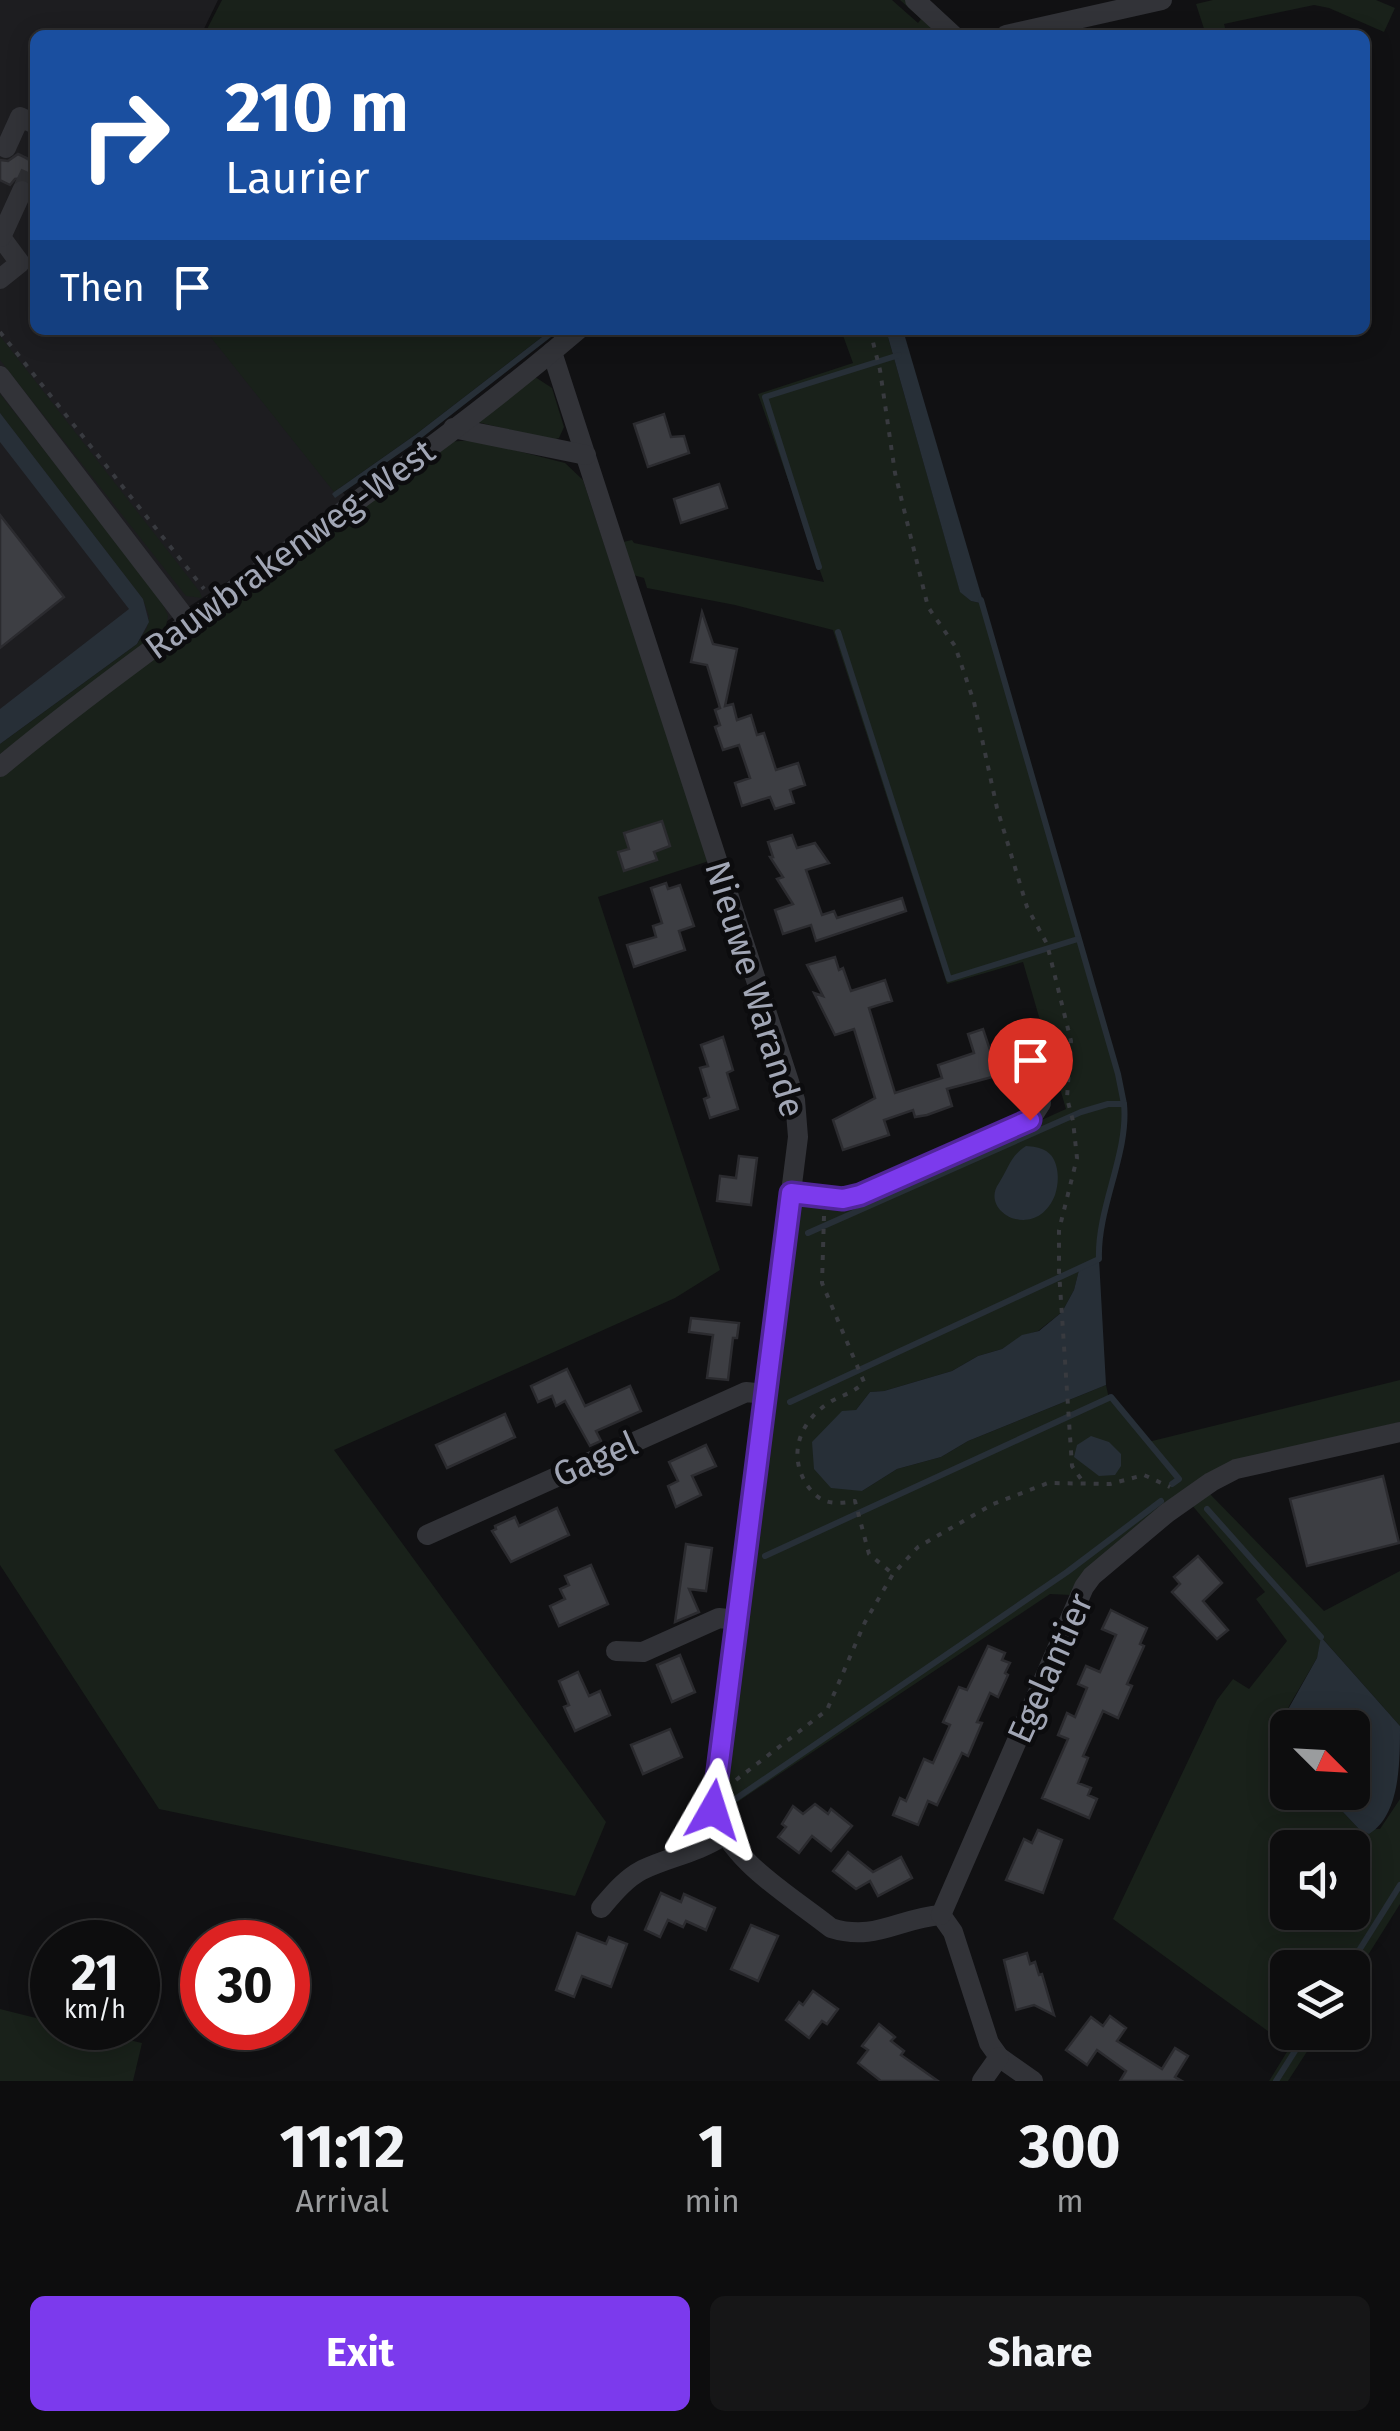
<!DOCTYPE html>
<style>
:root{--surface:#0d0d0e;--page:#161617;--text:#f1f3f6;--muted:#9a9c9e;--line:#2d2d2e;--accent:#7c3aed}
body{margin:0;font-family:"Fira Sans",sans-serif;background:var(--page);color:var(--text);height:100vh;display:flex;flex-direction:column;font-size:38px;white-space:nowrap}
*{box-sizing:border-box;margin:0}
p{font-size:32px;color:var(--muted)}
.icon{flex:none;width:55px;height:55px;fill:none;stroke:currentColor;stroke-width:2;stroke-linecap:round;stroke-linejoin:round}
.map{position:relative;height:2081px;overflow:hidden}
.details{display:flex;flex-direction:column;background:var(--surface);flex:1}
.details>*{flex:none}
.hud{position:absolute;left:30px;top:30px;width:1340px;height:305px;border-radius:15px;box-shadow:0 5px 25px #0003,0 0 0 2px var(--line);background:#1a4fa0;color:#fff;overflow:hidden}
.needle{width:65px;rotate:114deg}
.controls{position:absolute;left:1270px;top:1710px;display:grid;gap:20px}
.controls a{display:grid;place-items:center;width:100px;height:100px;border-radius:15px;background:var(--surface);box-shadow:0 5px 25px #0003,0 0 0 2px var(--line);font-size:50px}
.speed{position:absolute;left:30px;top:1920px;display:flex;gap:20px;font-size:50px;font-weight:700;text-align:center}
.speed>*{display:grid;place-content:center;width:130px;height:130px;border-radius:50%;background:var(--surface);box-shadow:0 5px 25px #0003,0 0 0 2px var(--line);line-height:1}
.speed small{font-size:25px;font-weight:400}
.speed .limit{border:15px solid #d22;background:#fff;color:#111}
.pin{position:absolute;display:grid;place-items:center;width:85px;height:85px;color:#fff;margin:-102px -42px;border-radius:50% 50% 50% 0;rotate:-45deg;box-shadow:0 0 10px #0007}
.pin .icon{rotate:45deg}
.me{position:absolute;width:110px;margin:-55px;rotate:6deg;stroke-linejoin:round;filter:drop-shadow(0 0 8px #0008)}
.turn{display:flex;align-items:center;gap:35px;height:210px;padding:0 30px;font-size:45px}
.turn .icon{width:130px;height:130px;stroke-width:2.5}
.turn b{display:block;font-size:70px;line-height:85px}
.then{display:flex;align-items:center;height:95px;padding:0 30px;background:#0003;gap:20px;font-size:38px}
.eta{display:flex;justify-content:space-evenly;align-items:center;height:170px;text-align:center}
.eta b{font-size:60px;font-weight:700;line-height:70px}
.action{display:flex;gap:20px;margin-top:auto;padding:20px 30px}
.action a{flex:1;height:115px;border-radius:15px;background:var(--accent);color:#fff;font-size:40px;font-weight:700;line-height:115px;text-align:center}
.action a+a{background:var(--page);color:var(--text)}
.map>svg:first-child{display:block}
</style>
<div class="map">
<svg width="1400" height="2081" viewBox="0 0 1400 2081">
<rect width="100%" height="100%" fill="#111113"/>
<!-- built -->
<polygon fill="#1d1d20" points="0,0 218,0 201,35 35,35 35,330 206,330 350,501 45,701 0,738"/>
<!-- green -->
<g fill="#19211a" fill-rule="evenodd">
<polygon points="222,0 892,0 918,23 921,19 900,0 906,0 938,35 204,35"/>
<polygon points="1213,0 1376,0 1395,8 1384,32 1329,8 1314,5 1224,24 1227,35 1206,35 1196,4"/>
<polygon points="205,330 551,330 415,435 334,492"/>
<polygon points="841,330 886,330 960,591 971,601 980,603 1122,1085 1126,1123 1099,1243 1099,1259 1079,1270 1074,1290 1062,1312 1038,1331 1022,1336 1002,1349 978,1356 952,1371 884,1391 870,1392 856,1410 862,1491 897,1469 941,1457 968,1441 1106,1385 1109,1399 1148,1442 1400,1380 1400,1422 1238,1461 1071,1595 1050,1594 724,1811 723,1793 799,1206 807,1202 856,1203 1066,1109 1023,962 947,984 833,630 735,605 647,588 644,578 633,575 623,542 632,540 634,543 824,582 758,394 853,363"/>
<polygon points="0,336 200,592 202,598 186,596 0,360"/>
<polygon points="532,375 552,388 564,427 559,438 553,440 477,422"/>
<polygon points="0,394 160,597 168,616 165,631 0,754 0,744 137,644 147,628 149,616 143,599 0,413"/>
<polygon points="475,440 565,463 583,480 709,861 598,897 720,1270 675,1298 334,1450 606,1822 575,1896 159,1809 0,1565 0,769 445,442"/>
<path d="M1209,1493l115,118 76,-40v155l-78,-88 -5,20 -28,48 -11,37 9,10 1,39 37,1 34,36h21l20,-30v105l-47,75 -1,-11h-64v64l31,1 -31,48h-19l21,-34 -177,-128 104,-219 16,-21 16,10 38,-48 -31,-42 9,-7 -74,-88zM1288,1848h64v64h-64z"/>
<polygon points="0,2009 52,2022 52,2028 76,2028 142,2043 133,2081 0,2081"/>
</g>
<!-- water -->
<g fill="#272f37">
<polygon points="551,330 560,330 419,440 335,498 332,494 334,492 415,435"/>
<polygon points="886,330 903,330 982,598 980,603 971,601 960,592"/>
<polygon points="0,413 143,599 149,622 137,644 0,744 0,709 129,609 0,442"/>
<path d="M1026,1146c14,1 26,4 30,19 3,10 2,21 -1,30 -19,48 -77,17 -56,-12 9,-14 12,-28 27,-37z"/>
<polygon points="1099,1259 1106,1385 968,1441 941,1457 897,1469 862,1491 831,1488 814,1469 812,1442 842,1411 856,1410 870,1392 884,1391 952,1371 978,1356 1002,1349 1022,1335 1039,1331 1062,1312 1074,1290 1079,1270"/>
<polygon points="1091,1436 1109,1442 1121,1454 1121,1466 1115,1475 1099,1476 1074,1457 1077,1445"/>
<path d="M1321,1637l79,89c0,37 0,89 -31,108l-10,-5 -34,-36 27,-1v-64h-64l-1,25 -9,-10 -1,-14 40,-71z"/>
</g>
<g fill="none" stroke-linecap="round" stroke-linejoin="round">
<!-- stream -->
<g stroke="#272f37" stroke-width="6">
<polyline points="819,567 765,397 899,355"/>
<polyline points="981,600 1118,1074 1124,1104"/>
<polyline points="838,632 949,979 1078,939"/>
<path d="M790,1402l309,-143c-2,-51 30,-106 25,-155h-16l-27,8 -273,121"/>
<polyline points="1207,1509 1321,1637"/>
<polyline points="765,1556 1111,1397 1179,1479 1172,1484"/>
<polyline points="731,1802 1067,1572 1161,1501"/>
<polyline points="1348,1968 1400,1885"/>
<polyline points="1276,2081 1307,2032"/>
</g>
</g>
<!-- building -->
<g fill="#3d3e43" stroke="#2b2b2f" stroke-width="2.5">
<polygon points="18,154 35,162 35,187 27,178 15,179 10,185 0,180 0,160 8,161"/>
<polygon points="664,414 671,437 684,436 689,453 648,467 634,424"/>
<polygon points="719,484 727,508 681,523 674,499"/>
<polygon points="0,515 64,597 0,648"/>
<polygon points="702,612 713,644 737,649 725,706 733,704 737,720 751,715 757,735 764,733 776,770 798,763 805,785 790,790 794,803 775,809 770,797 742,806 735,783 750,778 739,745 723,750 715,727 720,725 715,710 720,708 707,665 691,662"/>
<polygon points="662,821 670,846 654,852 657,860 624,871 618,852 629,849 624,833"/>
<polygon points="792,835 797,848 815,843 829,863 806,870 822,915 834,911 837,918 902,898 906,911 816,941 811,925 783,934 775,910 793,904 777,879 783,877 770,857 773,857 768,842"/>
<polygon points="666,883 668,889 680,885 694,926 679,931 685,950 634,967 627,945 656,937 653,926 662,923 651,888"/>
<polygon points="835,957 839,970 843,968 851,991 885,980 892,1001 869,1008 895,1093 942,1078 938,1065 974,1053 968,1034 983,1029 991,1053 1025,1038 1033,1064 1019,1068 1022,1077 999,1084 996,1076 947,1089 952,1106 927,1115 915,1117 913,1110 884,1120 889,1135 843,1150 833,1120 875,1098 854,1029 835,1035 814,993 823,996 807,965"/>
<polygon points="723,1037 733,1070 727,1073 738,1109 710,1118 704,1099 709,1097 700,1068 708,1066 701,1045"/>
<polygon points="739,1156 757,1158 751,1205 717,1201 720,1176 736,1178"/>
<polygon points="691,1318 739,1323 737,1338 733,1338 728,1380 707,1378 713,1335 689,1332"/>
<polygon points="567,1369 585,1406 630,1386 641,1411 596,1431 601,1441 590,1446 565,1401 556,1406 552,1396 538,1402 531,1386"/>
<polygon points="505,1414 515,1437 447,1468 436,1445"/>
<polygon points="706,1445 716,1466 692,1476 701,1495 676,1507 668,1486 678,1481 669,1462"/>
<polygon points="1383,1476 1399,1543 1307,1566 1290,1499"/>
<polygon points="557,1508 569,1535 511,1562 492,1531 496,1529 495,1526 515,1517 519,1526"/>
<polygon points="686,1544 712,1548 706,1591 689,1589 699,1612 675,1622"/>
<polygon points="1198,1556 1222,1583 1203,1601 1228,1630 1217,1639 1172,1592 1180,1584 1174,1577"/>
<polygon points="591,1565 608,1604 559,1626 550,1606 565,1599 560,1589 569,1585 565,1576"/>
<polygon points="1111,1610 1147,1628 1140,1644 1144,1646 1127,1684 1132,1686 1118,1718 1103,1711 1083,1756 1088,1758 1078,1783 1091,1788 1088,1795 1097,1799 1089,1818 1042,1798 1068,1739 1058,1735 1067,1713 1075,1717 1087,1688 1078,1684 1086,1666 1100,1672 1116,1635 1102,1629"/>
<polygon points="988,1646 1005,1653 1002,1660 1010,1663 1005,1673 1008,1675 998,1697 990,1693 977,1722 982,1723 968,1756 962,1753 937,1805 928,1801 918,1825 893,1815 900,1798 906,1801 924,1759 933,1763 950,1725 943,1722 959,1687 967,1690"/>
<polygon points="680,1655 695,1692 672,1702 657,1665"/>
<polygon points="578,1672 589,1696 600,1691 610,1715 575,1731 564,1707 569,1705 559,1681"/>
<polygon points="670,1729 682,1757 643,1774 631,1745"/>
<polygon points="815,1804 828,1814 831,1809 852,1826 831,1851 812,1836 799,1853 778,1837 786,1827 782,1824 793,1806 803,1814"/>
<polygon points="1038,1830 1062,1840 1043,1893 1006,1880 1024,1839 1032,1843"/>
<polygon points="848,1852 873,1872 901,1857 912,1878 878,1896 870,1881 856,1889 833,1871"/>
<polygon points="661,1893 681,1902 684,1894 715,1908 706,1930 686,1921 683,1927 668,1920 660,1937 645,1930"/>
<polygon points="751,1925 778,1936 758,1981 731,1969"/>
<polygon points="577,1933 606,1944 609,1937 627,1944 611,1987 582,1976 574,1997 556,1990"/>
<polygon points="1027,1953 1030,1964 1035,1962 1039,1975 1042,1974 1054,2015 1034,2005 1016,2010 1004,1960"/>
<polygon points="813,1991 838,2009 827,2024 822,2021 809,2038 786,2020 799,2002 803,2005"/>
<polygon points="1110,2016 1126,2028 1117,2041 1162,2069 1175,2048 1188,2056 1175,2077 1182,2081 1120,2081 1126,2071 1097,2050 1087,2065 1066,2050 1091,2017 1103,2026"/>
<polygon points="879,2024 895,2037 891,2041 904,2051 901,2055 938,2081 881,2081 858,2063 868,2050 862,2046"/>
</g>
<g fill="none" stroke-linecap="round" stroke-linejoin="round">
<!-- minor-tunnel -->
<polyline stroke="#2e2f33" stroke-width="20" stroke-dasharray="20 10" stroke-linecap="butt" points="22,191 35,163"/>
<!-- path -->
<g stroke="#383a3f" stroke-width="4" stroke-dasharray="5 8" stroke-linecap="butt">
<polyline points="870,330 880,370 895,473 928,607 955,646 974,702 997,808 1027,907 1047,944 1071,1041 1067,1098 1073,1121 1077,1158 1059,1230 1059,1271 1072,1466 1083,1482"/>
<polyline points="0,332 204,589"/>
<path d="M824,1216l-2,67 42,99c-10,11 -22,13 -34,20 -30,19 -43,52 -23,83 13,19 26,20 48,16l14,53 24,20"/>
<polyline points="736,1780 827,1710 865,1622 893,1574 918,1547 993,1504 1048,1483 1110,1484 1144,1475 1170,1487"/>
</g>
<!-- minor -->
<g stroke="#323338" stroke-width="20">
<polyline points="915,0 953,35"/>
<polyline points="1006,35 1162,0"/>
<polyline points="6,148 20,117 35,124"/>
<polyline points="0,236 20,263 0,279"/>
<polyline points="1,237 22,191"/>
<path d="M552,352l243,748 3,37 -85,673c20,54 74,83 118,118 44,14 68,-10 110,-13l12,17 36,111 10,14 34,24"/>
<polyline points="0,376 190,624"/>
<polyline points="453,428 586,455"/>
<path d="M0,767c186,-154 394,-280 578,-437"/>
<polyline points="791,1193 843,1199 859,1195 1030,1120 1041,1103"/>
<polyline points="427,1535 746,1392 765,1394"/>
<polyline points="616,1651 643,1652 719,1618 736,1620"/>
<path d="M601,1908c12,-14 24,-29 41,-38 27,-13 55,-17 81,-34"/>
<polyline points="941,1915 1084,1587 1092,1576 1167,1513 1211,1482 1236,1469 1400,1432"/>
<polyline points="982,2081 999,2057"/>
</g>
</g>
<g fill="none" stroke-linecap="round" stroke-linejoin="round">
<!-- route casing -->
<g stroke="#51269a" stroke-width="25">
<polyline id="route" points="713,1810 791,1193 843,1199 860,1195 1030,1120"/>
</g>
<!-- route -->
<use href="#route" stroke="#7c3aed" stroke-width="18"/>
</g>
<g text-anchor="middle" stroke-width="9" stroke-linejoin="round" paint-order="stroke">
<!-- street labels -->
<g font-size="35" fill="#a1a6b5" stroke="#0c0c0e">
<text transform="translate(290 549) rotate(-36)" y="12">Rauwbrakenweg-West</text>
<text transform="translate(755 989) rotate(73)" y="12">Nieuwe Warande</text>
<text transform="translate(595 1459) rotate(-24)" y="12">Gagel</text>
<text transform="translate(1050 1668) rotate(-66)" y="12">Egelantier</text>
</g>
</g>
</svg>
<div class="controls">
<a><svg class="needle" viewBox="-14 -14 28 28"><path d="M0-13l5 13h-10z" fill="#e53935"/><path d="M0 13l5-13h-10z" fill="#9a9c9e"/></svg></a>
<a><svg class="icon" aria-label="sound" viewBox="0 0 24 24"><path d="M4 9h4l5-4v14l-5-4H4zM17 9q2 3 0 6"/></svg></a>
<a><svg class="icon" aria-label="layers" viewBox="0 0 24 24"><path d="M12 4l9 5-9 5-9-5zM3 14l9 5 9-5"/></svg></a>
</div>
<div class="speed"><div>21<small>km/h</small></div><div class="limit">30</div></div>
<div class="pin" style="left:1030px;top:1120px;background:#d93025"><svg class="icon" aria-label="arrive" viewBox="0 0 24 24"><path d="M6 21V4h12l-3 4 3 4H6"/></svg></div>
<svg class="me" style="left:713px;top:1810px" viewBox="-20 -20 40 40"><path d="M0-17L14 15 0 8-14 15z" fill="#7c3aed" stroke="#fff" stroke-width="4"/></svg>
<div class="hud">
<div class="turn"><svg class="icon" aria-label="right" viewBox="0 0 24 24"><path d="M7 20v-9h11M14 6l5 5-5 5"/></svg><div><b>210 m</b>Laurier</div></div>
<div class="then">Then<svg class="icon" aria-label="arrive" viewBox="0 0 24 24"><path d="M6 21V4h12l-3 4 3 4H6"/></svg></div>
</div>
</div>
<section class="details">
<div class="eta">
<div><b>11:12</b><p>Arrival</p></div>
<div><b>1</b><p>min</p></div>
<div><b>300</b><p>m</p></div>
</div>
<div class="action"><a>Exit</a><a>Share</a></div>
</section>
